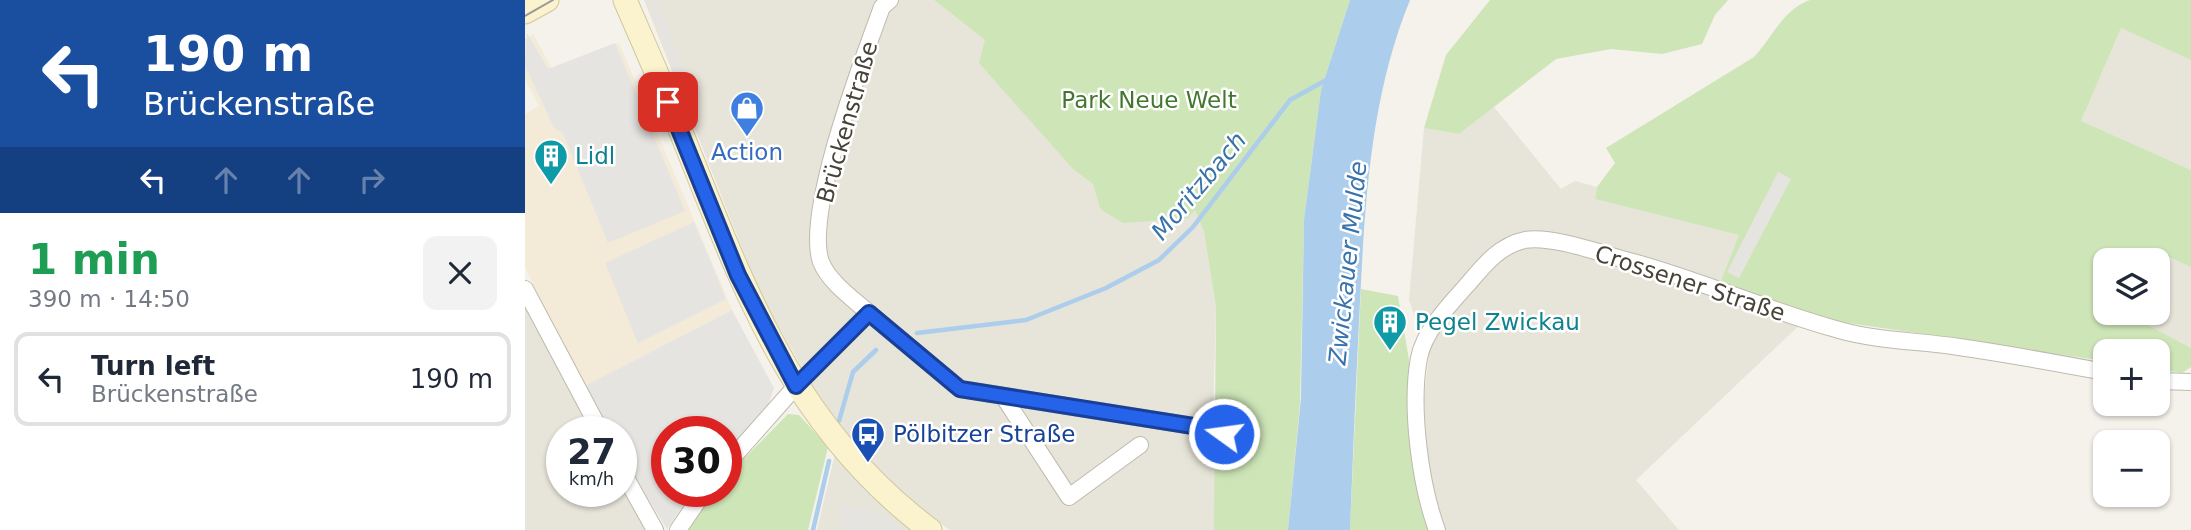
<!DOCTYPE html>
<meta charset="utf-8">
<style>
:root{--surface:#fff;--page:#f2f2f3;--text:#1f2937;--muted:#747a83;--line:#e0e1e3}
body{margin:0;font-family:"DejaVu Sans",sans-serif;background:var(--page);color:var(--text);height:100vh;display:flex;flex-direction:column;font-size:26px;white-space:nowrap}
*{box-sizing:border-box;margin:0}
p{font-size:23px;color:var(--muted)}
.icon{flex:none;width:38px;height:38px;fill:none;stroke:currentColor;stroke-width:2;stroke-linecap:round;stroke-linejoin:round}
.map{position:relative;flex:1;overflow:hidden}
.drawer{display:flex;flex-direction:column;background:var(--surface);width:525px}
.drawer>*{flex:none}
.hud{background:#1a4fa0;color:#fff;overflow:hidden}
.fabs{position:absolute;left:1568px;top:248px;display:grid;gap:14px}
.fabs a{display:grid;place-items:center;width:77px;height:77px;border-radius:14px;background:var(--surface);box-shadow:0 2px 5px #0004;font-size:35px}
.speed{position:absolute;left:21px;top:416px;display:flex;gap:14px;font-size:35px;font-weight:700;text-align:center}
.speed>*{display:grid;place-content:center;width:91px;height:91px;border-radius:50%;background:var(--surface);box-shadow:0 2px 5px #0004;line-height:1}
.speed small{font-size:18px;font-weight:400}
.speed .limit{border:10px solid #d22;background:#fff;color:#111}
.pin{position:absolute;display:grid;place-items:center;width:60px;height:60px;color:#fff;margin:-30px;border-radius:14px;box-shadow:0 4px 10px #0006}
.me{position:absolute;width:77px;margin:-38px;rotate:284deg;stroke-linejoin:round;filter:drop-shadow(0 0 5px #0008)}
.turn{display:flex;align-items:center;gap:24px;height:147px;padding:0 28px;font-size:32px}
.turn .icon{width:91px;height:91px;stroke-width:2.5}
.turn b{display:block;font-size:49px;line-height:60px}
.lanes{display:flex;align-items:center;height:66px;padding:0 28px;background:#0003;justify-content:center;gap:35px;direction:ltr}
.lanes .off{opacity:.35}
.round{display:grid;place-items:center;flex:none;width:74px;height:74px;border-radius:14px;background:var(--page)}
.head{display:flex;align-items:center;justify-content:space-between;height:119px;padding:0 28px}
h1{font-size:42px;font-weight:700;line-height:52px;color:#1e9e55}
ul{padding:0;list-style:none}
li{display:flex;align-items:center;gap:21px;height:94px;margin:0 14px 10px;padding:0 14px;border:4px solid var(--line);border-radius:14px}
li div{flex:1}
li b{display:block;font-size:26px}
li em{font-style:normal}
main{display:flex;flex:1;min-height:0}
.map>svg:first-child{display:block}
</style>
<main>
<section class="drawer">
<div class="hud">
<div class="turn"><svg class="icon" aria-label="left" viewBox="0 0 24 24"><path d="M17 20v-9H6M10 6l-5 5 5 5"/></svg><div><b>190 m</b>Brückenstraße</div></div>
<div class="lanes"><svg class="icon" aria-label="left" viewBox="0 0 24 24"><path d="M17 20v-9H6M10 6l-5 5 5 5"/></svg><svg class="icon off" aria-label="ahead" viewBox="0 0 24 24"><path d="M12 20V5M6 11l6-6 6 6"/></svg><svg class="icon off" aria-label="ahead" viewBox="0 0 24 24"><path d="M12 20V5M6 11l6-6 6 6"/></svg><svg class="icon off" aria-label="right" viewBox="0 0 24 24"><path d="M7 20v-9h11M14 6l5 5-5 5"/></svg></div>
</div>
<div class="head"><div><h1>1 min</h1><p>390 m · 14:50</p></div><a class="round"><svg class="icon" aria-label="close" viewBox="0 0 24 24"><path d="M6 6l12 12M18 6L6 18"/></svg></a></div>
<ul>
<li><svg class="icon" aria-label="left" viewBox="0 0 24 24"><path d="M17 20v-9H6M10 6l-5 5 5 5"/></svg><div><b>Turn left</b><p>Brückenstraße</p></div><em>190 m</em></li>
</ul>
</section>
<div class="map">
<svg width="1666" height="530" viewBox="0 0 1666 530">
<rect width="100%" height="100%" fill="#f4f2ea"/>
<!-- residential -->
<g fill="#e7e4d9">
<polygon points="119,0 409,0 460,40 549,170 568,184 575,210 663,218 670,210 679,232 691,307 688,413 676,428 692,444 692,530 425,530 397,511 363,480 304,414 236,296"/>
<polygon points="1596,28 1666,60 1666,170 1556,121"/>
<polygon points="969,107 1036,189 1050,181 1072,187 1070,199 1215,235 1283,317 1111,480 1154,530 916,530 906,500 897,411 904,357 884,300 899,128 934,134"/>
<polygon points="1644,257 1666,267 1666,348 1614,321 1618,313 1633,313 1633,280"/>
<polygon points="0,306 69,432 37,432 37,492 96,492 96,483 122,530 0,530"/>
<polygon points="310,454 349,497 388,530 292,530"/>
</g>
<!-- commercial -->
<polygon fill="#f4ead8" points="8,34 27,69 94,43 207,310 58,387 0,267 0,114 14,106 0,79 0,39"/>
<!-- green -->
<g fill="#cde5b7">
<polygon points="409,0 825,0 796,90 779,220 775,404 763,530 689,530 691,307 679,232 670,210 663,218 598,223 575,209 568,184 549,170 454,63 460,40"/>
<polygon points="965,0 1203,0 1190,15 1177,44 1137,54 1086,49 1031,59 934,134 899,128 921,55"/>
<path d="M1285,0h381v60l-70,-32 -40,93 110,49v97l-22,-10 -11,23v-19h-53v52h38l-3,8 51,27v19l-9,6 -24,-4v-17h-53v9l-297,-44 -88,-33 19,-49 -144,-36 2,-12 18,-24 -9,-15 148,-91c19,-20 29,-48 56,-57z"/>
<polygon points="836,289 873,296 884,360 885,410 907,530 825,530"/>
<polygon points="263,414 274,415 303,447 283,530 163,530 189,492 201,492 201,477"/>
</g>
<!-- parking -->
<g fill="#e6e4e1">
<polygon points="132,1 175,112 167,116 124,4"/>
<polygon points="2,33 23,69 90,43 160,211 83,243 38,133 29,128 0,65"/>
<polygon points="1253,172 1266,179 1214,278 1202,272"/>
<polygon points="169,222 201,299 113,343 80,263"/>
<polygon points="207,310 249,388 242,408 224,432 201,452 201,432 142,432 142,492 168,492 142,529 98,459 134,527 96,463 96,432 83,432 58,387"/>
<polygon points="319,504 347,511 378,530 313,530"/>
</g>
<!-- water -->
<path fill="#accdeb" d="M825,0h60c-39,95 -45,200 -50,302 -4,76 -7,152 -10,228h-62l13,-132 3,-178 17,-130z"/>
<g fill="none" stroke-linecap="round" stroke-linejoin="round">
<!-- stream -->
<g stroke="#accdeb" stroke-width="4.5">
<polyline points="392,333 501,320 581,288 634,260 668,227 765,100 803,79"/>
<polyline points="314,421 328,372 351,350"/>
<polyline points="288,530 304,461"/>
</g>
<!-- street casing -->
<g stroke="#bfbaad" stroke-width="18">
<g id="street">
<polyline points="0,289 76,432"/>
<polyline points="344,313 435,389 687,429 699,434"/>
<polyline points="1633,381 1666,382"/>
<polyline points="480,399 544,497 615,445"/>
<path d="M201,465l70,-79 73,-73c-16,-14 -40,-31 -48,-51 -17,-49 42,-203 61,-255l8,-7"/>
<polyline points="96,469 130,530"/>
<polyline points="153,530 179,492"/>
<path d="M912,530c-17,-46 -27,-123 -18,-172 5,-27 31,-54 49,-74 16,-19 32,-39 57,-44 28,-5 80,15 108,22 70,19 136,49 206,68 39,11 81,11 120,17 49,7 98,16 146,25"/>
</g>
</g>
<!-- secondary casing -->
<g stroke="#d0c79d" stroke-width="25">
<g id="secondary">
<path d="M100,0c18,42 37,84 54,127 63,156 110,297 251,403"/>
<polyline points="0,12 22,0"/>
</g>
</g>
<!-- street -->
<use href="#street" stroke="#fff" stroke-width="16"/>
<!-- secondary -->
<use href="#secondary" stroke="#fbf3ce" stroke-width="23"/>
<!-- tram -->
<polyline stroke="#989898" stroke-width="2" points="0,16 28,0"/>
</g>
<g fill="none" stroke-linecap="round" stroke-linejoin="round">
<!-- route casing -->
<g stroke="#184099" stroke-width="18">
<polyline id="route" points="143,102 213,275 271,386 344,313 435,389 687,429 699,434"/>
</g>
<!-- route -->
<use href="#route" stroke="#2563eb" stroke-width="12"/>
</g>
<!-- icons -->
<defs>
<g id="shop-pin" transform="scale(1.75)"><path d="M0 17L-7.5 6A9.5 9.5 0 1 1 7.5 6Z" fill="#3f7fe0" stroke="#fff"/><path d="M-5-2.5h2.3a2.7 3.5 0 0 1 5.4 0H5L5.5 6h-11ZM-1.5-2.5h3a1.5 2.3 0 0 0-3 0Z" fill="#fff"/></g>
<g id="building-pin" transform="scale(1.75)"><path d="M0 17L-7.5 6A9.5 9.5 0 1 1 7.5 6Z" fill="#0f9aa8" stroke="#fff"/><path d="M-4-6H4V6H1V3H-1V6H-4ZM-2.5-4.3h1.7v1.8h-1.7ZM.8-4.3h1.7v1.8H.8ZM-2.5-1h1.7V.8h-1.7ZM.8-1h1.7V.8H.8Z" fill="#fff"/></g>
<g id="bus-pin" transform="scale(1.75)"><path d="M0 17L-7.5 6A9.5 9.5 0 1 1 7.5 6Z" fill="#1a4fb4" stroke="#fff"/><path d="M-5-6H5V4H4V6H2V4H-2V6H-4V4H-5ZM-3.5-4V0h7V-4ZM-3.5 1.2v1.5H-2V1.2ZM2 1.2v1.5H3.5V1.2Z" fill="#fff"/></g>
</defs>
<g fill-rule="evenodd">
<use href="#shop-pin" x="222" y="108"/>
<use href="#building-pin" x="26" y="156"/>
<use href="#building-pin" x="865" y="322"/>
<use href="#bus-pin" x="343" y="434"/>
</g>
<g text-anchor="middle" stroke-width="5" stroke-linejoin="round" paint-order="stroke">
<!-- park labels -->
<g font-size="23" fill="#457630" stroke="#fff">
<text x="624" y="108">Park Neue Welt</text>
</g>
<!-- street labels -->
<g font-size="23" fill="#474339" stroke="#fff">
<text transform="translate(322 122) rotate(-74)" y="8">Brückenstraße</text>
<text transform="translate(1165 283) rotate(18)" y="8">Crossener Straße</text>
</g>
<!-- shop labels -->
<g font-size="23" fill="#366cbe" stroke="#fff">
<text x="222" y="160">Action</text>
</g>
<!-- culture labels -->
<g font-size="23" fill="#0d838f" stroke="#fff" text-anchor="start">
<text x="50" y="164">Lidl</text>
<text x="890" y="330">Pegel Zwickau</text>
</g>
<!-- transit labels -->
<g font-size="23" fill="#164399" stroke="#fff" text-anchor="start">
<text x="368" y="442">Pölbitzer Straße</text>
</g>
<!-- water labels -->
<g font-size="24" font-style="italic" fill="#3973ac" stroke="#fff">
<text transform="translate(674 186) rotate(-50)" y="8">Moritzbach</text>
<text transform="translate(823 263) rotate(-84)" y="8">Zwickauer Mulde</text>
</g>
</g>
</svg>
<div class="fabs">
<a><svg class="icon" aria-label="layers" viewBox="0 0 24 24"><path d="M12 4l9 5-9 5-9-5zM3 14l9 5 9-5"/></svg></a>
<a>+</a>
<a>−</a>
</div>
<div class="speed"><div>27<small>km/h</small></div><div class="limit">30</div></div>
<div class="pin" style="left:143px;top:102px;background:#d93025"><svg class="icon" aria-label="arrive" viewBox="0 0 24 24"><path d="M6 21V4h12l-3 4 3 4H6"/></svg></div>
<svg class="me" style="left:699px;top:434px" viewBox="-20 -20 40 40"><circle r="17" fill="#2563eb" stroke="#fff" stroke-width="3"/><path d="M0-11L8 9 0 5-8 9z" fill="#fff"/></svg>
</div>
</main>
